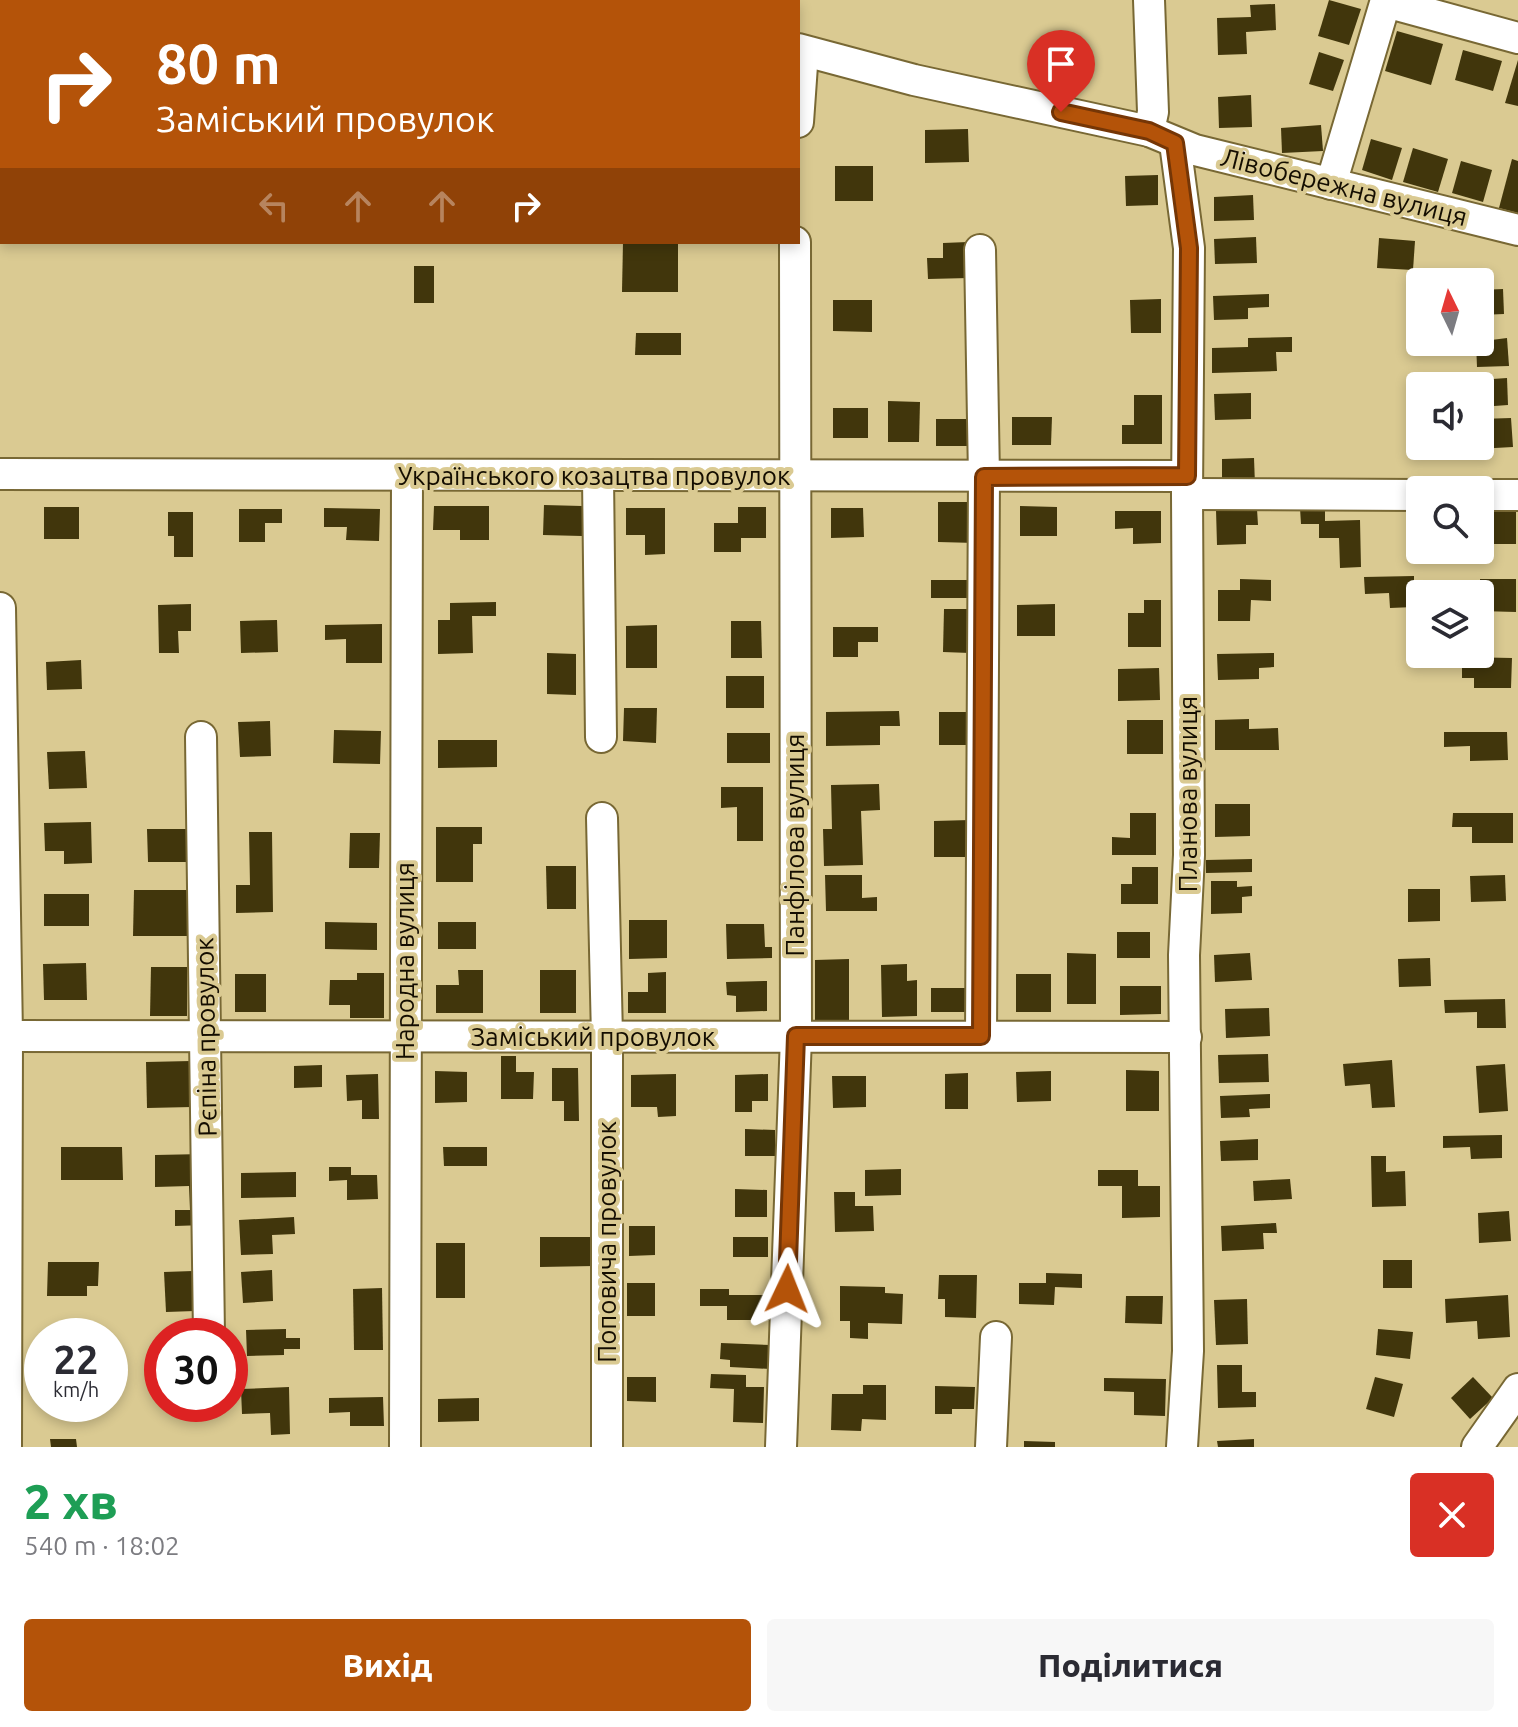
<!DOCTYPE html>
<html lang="uk">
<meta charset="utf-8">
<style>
:root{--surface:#fff;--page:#f7f7f7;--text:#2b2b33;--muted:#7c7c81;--accent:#b45309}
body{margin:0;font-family:Ubuntu,sans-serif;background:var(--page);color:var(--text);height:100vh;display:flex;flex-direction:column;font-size:30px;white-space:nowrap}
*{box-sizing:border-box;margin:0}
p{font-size:26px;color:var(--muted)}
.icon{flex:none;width:44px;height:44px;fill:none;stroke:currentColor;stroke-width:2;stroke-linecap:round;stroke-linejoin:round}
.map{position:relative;height:1447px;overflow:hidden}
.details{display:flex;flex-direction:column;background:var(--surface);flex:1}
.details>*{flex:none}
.banner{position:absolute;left:0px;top:0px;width:800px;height:244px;box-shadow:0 4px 12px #0003;background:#b45309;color:#fff;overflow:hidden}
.needle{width:52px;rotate:355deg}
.controls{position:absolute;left:1406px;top:268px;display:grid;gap:16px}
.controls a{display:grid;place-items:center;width:88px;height:88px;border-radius:8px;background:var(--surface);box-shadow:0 4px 12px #0003;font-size:40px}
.speed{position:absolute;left:24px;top:1318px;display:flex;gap:16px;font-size:40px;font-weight:700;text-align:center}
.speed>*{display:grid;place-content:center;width:104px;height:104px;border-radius:50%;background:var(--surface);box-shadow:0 4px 12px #0003;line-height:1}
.speed small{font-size:20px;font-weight:400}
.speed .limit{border:12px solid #d22;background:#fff;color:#111}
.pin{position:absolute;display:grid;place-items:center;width:68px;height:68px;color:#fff;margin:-82px -34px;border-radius:50% 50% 50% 0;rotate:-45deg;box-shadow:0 0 8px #0007}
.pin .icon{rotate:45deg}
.me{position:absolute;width:88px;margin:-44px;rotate:2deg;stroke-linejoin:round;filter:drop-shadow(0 0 6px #0008)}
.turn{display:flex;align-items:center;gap:28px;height:168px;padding:0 24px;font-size:36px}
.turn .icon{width:104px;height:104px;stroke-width:2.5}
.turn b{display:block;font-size:56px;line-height:68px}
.lanes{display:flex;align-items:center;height:76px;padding:0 24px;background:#0003;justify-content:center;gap:40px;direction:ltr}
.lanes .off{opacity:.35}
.round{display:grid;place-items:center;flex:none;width:84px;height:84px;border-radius:8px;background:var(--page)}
.head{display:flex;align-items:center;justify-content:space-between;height:136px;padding:0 24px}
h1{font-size:48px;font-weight:800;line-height:60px;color:#1e9e55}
.cta{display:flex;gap:16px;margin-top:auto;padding:16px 24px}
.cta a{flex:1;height:92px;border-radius:8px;background:var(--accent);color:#fff;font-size:32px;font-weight:800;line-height:92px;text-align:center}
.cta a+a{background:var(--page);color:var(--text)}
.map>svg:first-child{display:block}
</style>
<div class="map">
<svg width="1518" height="1447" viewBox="0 0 1518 1447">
<rect width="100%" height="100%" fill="#daca92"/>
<!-- building -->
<g fill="#41360c">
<polygon points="1329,0 1361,9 1349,45 1318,36"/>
<polygon points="1275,4 1276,30 1246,32 1247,54 1218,55 1217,18 1251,17 1250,5"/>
<polygon points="1397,31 1443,44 1431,85 1385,71"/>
<polygon points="1463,50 1502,61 1493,91 1455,80"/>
<polygon points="1319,52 1344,60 1333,91 1309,84"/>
<polygon points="1518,60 1518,106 1505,103"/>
<polygon points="1251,95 1252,127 1219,128 1218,97"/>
<polygon points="1321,125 1323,151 1282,153 1281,128"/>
<polygon points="968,129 969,162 925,163 925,130"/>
<polygon points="1371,139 1402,148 1392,180 1362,170"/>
<polygon points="1413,148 1448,159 1438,192 1403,182"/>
<polygon points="1512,159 1518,161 1518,213 1499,208"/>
<polygon points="1461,161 1492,170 1483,202 1452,193"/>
<rect x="835" y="166" width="38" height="35"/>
<polygon points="1158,175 1158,205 1126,206 1125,176"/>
<polygon points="1253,195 1254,220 1214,221 1214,197"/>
<polygon points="1256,237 1257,263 1215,264 1214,239"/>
<polygon points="1379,238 1415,241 1413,270 1377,268"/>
<polygon points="623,242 678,242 678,292 622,292"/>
<polygon points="968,242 969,278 928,279 927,258 943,258 943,243"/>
<rect x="414" y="266" width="20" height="37"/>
<polygon points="1503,289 1504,314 1480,315 1480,290"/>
<polygon points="1269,294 1269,307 1248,308 1248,319 1214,320 1213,296"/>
<polygon points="1161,299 1161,333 1131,333 1130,300"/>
<polygon points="833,300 872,300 872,332 833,331"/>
<polygon points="636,333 681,333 681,355 635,355"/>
<polygon points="1292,337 1292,352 1276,352 1277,371 1212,373 1212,348 1248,347 1248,338"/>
<polygon points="1507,338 1509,366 1477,367 1476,342"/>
<polygon points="1507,378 1508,405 1480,407 1478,380"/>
<polygon points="1251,393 1251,419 1215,420 1214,394"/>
<polygon points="1134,395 1162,395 1162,444 1122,444 1122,425 1134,425"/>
<polygon points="888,401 920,402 919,442 888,442"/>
<rect x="833" y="408" width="35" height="30"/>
<polygon points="1012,417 1052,417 1051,445 1012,445"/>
<polygon points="1511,418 1513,447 1458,450 1457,446 1480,446 1480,419"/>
<rect x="936" y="419" width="35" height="27"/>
<polygon points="1254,458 1255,485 1222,486 1222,459"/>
<polygon points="938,502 976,502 976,543 938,542"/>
<polygon points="544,505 582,506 582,536 543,535"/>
<polygon points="434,506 489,506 489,540 460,540 460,530 433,530"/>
<polygon points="1020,506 1057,507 1057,536 1020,536"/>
<rect x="44" y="507" width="35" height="32"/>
<polygon points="738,507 766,507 766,538 741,538 741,552 714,552 714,523 738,523"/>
<polygon points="1325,507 1325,521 1360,520 1361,567 1340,568 1339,538 1319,538 1319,524 1301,524 1300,508"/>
<polygon points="324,508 380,509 379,541 346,540 347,527 324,527"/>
<polygon points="626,508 665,508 665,554 645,555 645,535 626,535"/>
<polygon points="831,508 863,508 864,537 831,538"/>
<polygon points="239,509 282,509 282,523 265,523 265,542 239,542"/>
<polygon points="1257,509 1258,525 1246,525 1246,544 1217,545 1216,510"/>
<polygon points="1516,509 1516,544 1480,544 1480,510"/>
<polygon points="1115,511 1161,511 1161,543 1133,544 1133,528 1115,529"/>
<polygon points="168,512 193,512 193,557 174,557 174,536 168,536"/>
<polygon points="1414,576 1414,607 1390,608 1389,593 1365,594 1364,577"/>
<polygon points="1240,579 1271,580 1271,601 1251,600 1250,621 1218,621 1218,590 1240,590"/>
<polygon points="1480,579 1516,579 1516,612 1480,611"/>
<rect x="931" y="580" width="43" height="18"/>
<polygon points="1144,600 1161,600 1161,647 1128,647 1128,613 1144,613"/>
<polygon points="496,602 496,616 472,616 473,653 438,654 438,620 450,620 450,603"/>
<polygon points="191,604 191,631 178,631 179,653 159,653 158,605"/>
<polygon points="1055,604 1055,636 1017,636 1017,605"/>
<polygon points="944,609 971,609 970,653 943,652"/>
<polygon points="277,620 278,652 241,653 240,621"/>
<polygon points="731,621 761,621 762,658 731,658"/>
<polygon points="382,624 382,663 346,663 346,639 325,640 325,625"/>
<polygon points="657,625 657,668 626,668 626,626"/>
<polygon points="833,627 878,627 878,642 858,642 858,657 833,657"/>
<polygon points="547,653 576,654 576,695 547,694"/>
<polygon points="1274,653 1274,667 1259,668 1259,679 1218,680 1217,654"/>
<polygon points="1462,657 1512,658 1511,688 1474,688 1474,678 1462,678"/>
<polygon points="81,660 82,689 47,690 46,662"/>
<polygon points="1159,668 1160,700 1118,701 1118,669"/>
<rect x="726" y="676" width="38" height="32"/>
<polygon points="624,708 657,708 656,743 623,741"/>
<polygon points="899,711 900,726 880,726 880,745 826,746 826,712"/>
<rect x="939" y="712" width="30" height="33"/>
<polygon points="1249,719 1249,729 1278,728 1279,750 1215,750 1215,720"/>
<rect x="1127" y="720" width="36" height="34"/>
<polygon points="270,721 271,756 240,757 238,722"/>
<polygon points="334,730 381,731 380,764 333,763"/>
<polygon points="1444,732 1507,732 1508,760 1470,761 1470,746 1444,747"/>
<rect x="727" y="733" width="43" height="30"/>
<polygon points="438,740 497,740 497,767 438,768"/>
<polygon points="85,751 87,788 49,789 47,752"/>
<polygon points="879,784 880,810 861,811 863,865 824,866 823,829 832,829 831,785"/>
<polygon points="721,787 763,787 763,841 737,841 737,807 721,808"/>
<polygon points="1215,804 1250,804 1250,836 1215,837"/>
<polygon points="1130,813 1156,813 1156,855 1112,855 1112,837 1130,838"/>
<polygon points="1453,813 1513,813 1513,843 1472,843 1472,827 1452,827"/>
<polygon points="970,820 971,857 934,857 934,821"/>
<polygon points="91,822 92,863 64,864 64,851 45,851 44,823"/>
<polygon points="436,827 482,827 482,844 473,844 473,882 436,882"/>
<polygon points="147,829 188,829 188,862 148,862"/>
<polygon points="249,832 272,832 273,912 236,913 236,885 250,885"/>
<polygon points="350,833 380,833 379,868 349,868"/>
<polygon points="1252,859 1252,872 1206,873 1206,860"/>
<polygon points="546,866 576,866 576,909 547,909"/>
<polygon points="1132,867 1158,867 1158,904 1121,904 1121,884 1132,884"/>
<polygon points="825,875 862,875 862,898 877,897 877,911 826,911"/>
<polygon points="1505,875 1506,901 1471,902 1470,876"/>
<polygon points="1211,881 1237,881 1237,887 1252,886 1252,896 1242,897 1242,913 1211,914"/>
<polygon points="1408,889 1440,889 1440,921 1408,922"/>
<polygon points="134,890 188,890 188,936 133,936"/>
<rect x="44" y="894" width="45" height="32"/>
<polygon points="629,920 667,920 667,958 629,959"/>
<polygon points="325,922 377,923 377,950 325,949"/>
<rect x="438" y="922" width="38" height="27"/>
<polygon points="726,924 764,924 765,947 772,947 772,958 727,959"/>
<rect x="1117" y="932" width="33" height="26"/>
<polygon points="1067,953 1096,954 1096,1004 1067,1004"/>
<polygon points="1250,953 1252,980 1215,982 1214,955"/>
<polygon points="1430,958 1431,986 1399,987 1398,959"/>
<polygon points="849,959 849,1024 815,1024 815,960"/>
<polygon points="86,963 87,1000 44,1000 43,964"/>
<polygon points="907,964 907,981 917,980 917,1016 882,1017 881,965"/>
<polygon points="151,967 187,967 187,1016 150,1016"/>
<polygon points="458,970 483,970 483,1013 436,1013 436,985 459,985"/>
<rect x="540" y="970" width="36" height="43"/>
<polygon points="666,972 666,1013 628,1013 628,992 648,992 648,973"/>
<polygon points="357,973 384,973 384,1018 350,1018 350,1005 329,1005 330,980 357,980"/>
<rect x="235" y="974" width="31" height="38"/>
<rect x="1016" y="974" width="35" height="38"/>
<polygon points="767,981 767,1011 736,1012 736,996 727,995 726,982"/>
<polygon points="1120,986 1161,986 1161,1014 1120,1015"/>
<rect x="931" y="988" width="35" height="24"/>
<polygon points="1505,999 1506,1028 1477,1028 1477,1012 1445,1013 1444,1000"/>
<polygon points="1269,1008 1270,1036 1226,1038 1225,1009"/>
<polygon points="1268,1054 1269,1082 1219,1083 1218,1055"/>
<polygon points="501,1056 516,1056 516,1072 534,1072 533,1099 501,1099"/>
<polygon points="1392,1060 1395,1107 1372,1108 1370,1084 1345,1086 1343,1064"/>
<polygon points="191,1061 192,1107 147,1108 146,1062"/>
<polygon points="1505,1064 1508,1111 1479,1113 1476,1066"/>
<polygon points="322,1065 322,1087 294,1088 294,1066"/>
<polygon points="552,1068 578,1068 579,1121 564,1121 564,1101 552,1101"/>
<polygon points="1126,1070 1159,1071 1159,1111 1126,1111"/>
<polygon points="435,1071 467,1072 467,1102 435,1103"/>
<polygon points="1051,1071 1051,1101 1017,1102 1016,1072"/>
<polygon points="968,1073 968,1109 945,1109 945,1074"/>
<polygon points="378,1074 379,1119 362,1119 362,1100 347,1101 346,1075"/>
<polygon points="676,1074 676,1116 658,1117 657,1107 631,1107 631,1075"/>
<polygon points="768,1074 768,1101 752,1101 752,1112 735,1112 735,1075"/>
<polygon points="832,1076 866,1076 866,1107 833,1108"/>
<polygon points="1270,1094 1270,1108 1249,1109 1250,1117 1221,1118 1220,1096"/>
<polygon points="745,1129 775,1130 775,1156 745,1156"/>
<polygon points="1502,1135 1502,1158 1471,1159 1470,1147 1443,1148 1443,1136"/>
<polygon points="1258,1139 1258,1160 1221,1161 1220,1141"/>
<polygon points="61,1147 122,1147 123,1180 61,1180"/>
<polygon points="443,1147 487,1147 487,1166 444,1166"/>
<polygon points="204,1154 205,1225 175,1226 175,1210 190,1210 189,1186 155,1187 155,1155"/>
<polygon points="1371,1156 1386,1156 1386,1172 1405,1171 1406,1206 1372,1207"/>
<polygon points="329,1167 351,1167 351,1175 377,1175 378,1199 347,1200 347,1180 329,1181"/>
<polygon points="901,1169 901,1195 865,1196 865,1170"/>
<polygon points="1098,1170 1138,1170 1138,1186 1160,1186 1160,1217 1122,1218 1122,1186 1098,1186"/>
<polygon points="296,1172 296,1197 241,1198 241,1173"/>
<polygon points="1290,1179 1292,1199 1254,1201 1253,1181"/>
<polygon points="735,1189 767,1190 767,1217 735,1217"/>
<polygon points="834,1192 855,1192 855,1206 873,1206 874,1231 835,1232"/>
<polygon points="1509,1211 1511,1241 1479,1243 1478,1213"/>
<polygon points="294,1217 295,1234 272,1235 273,1254 241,1255 239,1220"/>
<polygon points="1276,1223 1277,1233 1263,1233 1264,1249 1222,1251 1221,1226"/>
<polygon points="629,1226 655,1226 655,1255 629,1256"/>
<polygon points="540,1237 594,1237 594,1266 540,1267"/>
<rect x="733" y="1237" width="35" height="20"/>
<rect x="436" y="1243" width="29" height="55"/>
<rect x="1383" y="1260" width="29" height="28"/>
<polygon points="48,1262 99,1262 98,1286 87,1286 87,1296 47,1296"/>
<polygon points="272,1270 273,1301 243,1303 241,1272"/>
<polygon points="193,1271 195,1311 166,1312 164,1272"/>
<polygon points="1046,1273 1082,1274 1082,1288 1055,1287 1054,1305 1019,1304 1019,1283 1046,1283"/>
<polygon points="939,1275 977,1275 976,1318 945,1317 945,1299 938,1299"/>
<rect x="627" y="1283" width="28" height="33"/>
<polygon points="840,1286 885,1287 885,1293 903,1294 902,1324 868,1323 868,1339 850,1338 850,1321 840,1321"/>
<polygon points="382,1288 383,1350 354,1350 353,1289"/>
<polygon points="700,1289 729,1289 729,1295 778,1295 778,1320 727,1320 727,1306 700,1306"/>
<polygon points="1508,1295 1510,1337 1478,1339 1477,1321 1446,1323 1445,1299"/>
<polygon points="1126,1296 1163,1296 1162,1324 1125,1323"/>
<polygon points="1247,1299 1248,1344 1216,1345 1214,1300"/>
<polygon points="286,1329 286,1338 300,1338 300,1349 284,1349 284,1355 247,1356 246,1330"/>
<polygon points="1378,1329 1413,1332 1410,1359 1376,1355"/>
<polygon points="721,1343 771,1345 770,1369 730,1367 730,1360 720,1359"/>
<polygon points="1217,1365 1242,1365 1242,1392 1256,1392 1256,1407 1218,1408"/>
<polygon points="711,1374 746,1375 746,1387 764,1387 763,1423 733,1422 734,1389 710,1388"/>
<polygon points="627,1377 656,1377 656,1402 627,1401"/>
<polygon points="1375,1377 1403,1384 1394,1417 1366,1409"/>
<polygon points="1473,1377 1493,1398 1470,1419 1451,1398"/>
<polygon points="1104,1378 1166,1379 1165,1416 1134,1415 1134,1392 1104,1391"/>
<polygon points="863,1385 886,1385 886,1420 862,1419 861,1431 831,1430 832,1394 863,1394"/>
<polygon points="935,1386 975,1387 974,1409 952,1409 952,1414 935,1414"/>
<polygon points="289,1387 290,1434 271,1435 270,1413 242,1414 241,1389"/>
<polygon points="383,1397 384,1426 350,1426 350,1412 329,1413 329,1398"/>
<polygon points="479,1398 479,1421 438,1422 438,1399"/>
<polygon points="50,1439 76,1439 77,1447 51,1447"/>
<polygon points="1254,1439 1254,1447 1218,1447 1217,1441"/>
<polygon points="1024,1441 1055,1442 1055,1447 1024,1447"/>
</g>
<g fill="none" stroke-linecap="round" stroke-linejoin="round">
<!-- minor casing -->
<g stroke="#786834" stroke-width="34">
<g id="minor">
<polyline points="638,0 645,2"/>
<polyline points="411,2 411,0"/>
<polyline points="1386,2 1518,38"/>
<polyline points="798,49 914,80 1149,131 1195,150 1518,230"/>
<polyline points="798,122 803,51"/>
<polyline points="1149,131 1153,112 1149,0"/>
<polyline points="1175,143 1189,248 1187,494 1189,855 1184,955 1188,1351 1182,1447"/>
<polyline points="1331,184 1386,0"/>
<polyline points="980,250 984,477 981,1036"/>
<polyline points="0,474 1187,476"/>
<polyline points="598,476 601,737"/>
<polyline points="1187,494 1420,495"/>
<polyline points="1480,495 1518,495"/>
<polyline points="0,608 7,1036 6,1447"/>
<polyline points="201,737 209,1336"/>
<polyline points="602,818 607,1037 607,1447"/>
<polyline points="0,1036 1186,1037"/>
<polyline points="405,1447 407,475"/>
<polyline points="781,1447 796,1036 795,242"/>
<polyline points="991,1447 996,1337"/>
<polyline points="1477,1447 1518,1389"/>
</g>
</g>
<!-- minor -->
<use href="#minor" stroke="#fff" stroke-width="30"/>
</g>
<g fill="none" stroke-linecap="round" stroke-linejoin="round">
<!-- route casing -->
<g stroke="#753606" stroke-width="20">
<polyline id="route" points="787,1289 796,1036 981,1036 984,477 1187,476 1189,248 1175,143 1149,131 1061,112"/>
</g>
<!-- route -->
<use href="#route" stroke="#b45309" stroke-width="14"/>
</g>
<g text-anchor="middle" stroke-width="8" stroke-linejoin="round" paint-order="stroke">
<!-- street labels -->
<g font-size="26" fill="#140d00" stroke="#daca92">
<text transform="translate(1344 187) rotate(14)" y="9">Лівобережна вулиця</text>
<text x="594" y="485">Українського козацтва провулок</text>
<text transform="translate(1188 794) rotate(-90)" y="9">Планова вулиця</text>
<text transform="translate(795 845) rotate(-90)" y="9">Панфілова вулиця</text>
<text transform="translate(405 961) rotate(-90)" y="9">Народна вулиця</text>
<text transform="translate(206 1037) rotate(-91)" y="9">Рєпіна провулок</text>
<text x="593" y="1046">Заміський провулок</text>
<text transform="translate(607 1242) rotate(-90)" y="9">Поповича провулок</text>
</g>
</g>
</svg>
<div class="controls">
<a><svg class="needle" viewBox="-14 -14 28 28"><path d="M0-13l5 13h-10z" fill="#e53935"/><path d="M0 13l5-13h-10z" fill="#7c7c81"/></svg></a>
<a><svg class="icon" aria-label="sound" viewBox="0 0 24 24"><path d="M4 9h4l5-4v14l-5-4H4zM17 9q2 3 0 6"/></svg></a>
<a><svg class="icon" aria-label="search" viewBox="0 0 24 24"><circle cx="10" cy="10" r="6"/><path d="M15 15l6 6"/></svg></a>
<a><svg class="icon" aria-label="layers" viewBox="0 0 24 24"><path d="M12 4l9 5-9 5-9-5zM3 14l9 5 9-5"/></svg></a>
</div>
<div class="speed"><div>22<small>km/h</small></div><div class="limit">30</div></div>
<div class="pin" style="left:1061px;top:112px;background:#d93025"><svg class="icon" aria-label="arrive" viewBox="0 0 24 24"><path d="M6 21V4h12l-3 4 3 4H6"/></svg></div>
<svg class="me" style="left:787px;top:1289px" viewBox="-20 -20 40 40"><path d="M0-17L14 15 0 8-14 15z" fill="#b45309" stroke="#fff" stroke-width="4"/></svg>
<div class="banner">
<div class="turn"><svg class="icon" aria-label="right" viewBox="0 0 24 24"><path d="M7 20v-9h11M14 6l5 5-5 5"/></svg><div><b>80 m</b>Заміський провулок</div></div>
<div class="lanes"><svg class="icon off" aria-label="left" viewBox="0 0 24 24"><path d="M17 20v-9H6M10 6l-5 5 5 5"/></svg><svg class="icon off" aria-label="ahead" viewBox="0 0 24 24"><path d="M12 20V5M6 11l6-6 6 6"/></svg><svg class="icon off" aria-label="ahead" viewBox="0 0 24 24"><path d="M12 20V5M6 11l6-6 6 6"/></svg><svg class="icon" aria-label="right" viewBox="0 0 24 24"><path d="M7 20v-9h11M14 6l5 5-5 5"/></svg></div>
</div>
</div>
<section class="details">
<div class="head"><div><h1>2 хв</h1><p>540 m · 18:02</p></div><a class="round" style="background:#d93025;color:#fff"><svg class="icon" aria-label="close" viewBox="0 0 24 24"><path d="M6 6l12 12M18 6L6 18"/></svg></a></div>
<div class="cta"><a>Вихід</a><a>Поділитися</a></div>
</section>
